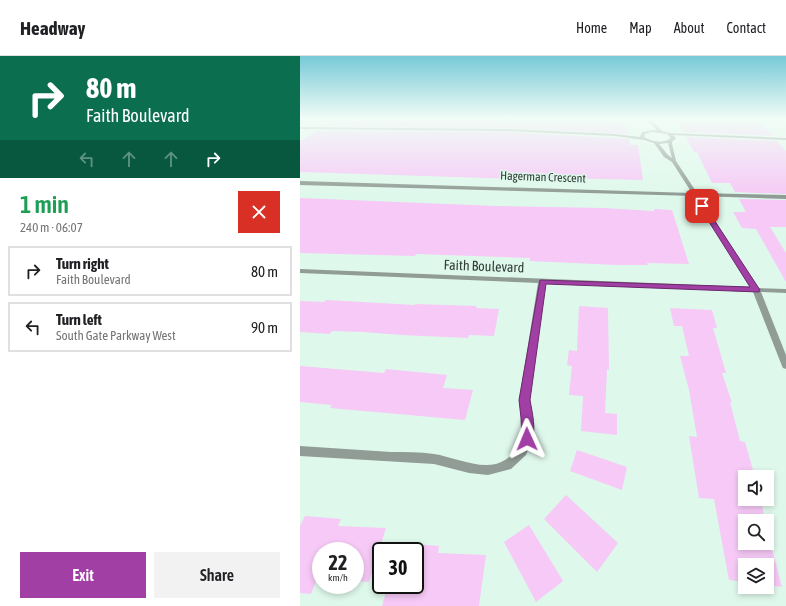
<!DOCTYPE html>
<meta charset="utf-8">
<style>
:root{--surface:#fff;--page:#f2f2f2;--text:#202124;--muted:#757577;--line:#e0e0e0;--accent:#a23fa5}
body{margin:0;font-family:"Asap Condensed",sans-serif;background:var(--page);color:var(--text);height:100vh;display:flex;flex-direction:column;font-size:15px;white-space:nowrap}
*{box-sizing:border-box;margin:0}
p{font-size:13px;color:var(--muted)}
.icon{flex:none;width:22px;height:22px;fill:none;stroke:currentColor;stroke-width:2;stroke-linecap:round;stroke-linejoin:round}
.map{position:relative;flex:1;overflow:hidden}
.details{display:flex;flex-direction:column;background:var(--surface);width:300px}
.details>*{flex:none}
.top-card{background:#0b6e4f;color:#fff;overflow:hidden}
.tools{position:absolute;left:438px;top:414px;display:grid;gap:8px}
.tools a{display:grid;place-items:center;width:36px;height:36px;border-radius:0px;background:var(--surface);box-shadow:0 2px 6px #0003;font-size:20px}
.speed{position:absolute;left:12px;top:486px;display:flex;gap:8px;font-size:20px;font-weight:700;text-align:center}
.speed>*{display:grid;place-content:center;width:52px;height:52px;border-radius:50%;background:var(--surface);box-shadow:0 2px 6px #0003;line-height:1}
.speed small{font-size:10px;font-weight:400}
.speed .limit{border:2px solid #111;border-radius:6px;background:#fff;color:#111}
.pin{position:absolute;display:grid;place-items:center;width:34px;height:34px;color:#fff;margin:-17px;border-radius:8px;box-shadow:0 2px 6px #0006}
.me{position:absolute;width:44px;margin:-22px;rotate:359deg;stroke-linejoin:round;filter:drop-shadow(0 0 3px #0008)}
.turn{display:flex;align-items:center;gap:14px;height:84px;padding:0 20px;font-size:18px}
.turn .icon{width:52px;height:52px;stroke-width:2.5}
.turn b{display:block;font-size:28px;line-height:34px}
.lanes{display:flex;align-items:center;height:38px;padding:0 20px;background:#0003;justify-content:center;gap:20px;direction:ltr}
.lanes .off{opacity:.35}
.round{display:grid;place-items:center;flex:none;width:42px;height:42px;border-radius:0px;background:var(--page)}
.summary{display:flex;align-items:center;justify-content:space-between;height:68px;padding:0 20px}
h1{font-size:24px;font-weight:600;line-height:30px;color:#1e9e55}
.primary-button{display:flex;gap:8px;margin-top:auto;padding:8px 20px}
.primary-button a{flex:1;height:46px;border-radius:0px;background:var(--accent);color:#fff;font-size:16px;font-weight:600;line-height:46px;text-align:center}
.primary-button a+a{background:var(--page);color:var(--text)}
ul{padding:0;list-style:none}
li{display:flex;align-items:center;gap:12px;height:50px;margin:0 8px 6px;padding:0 12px;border:2px solid var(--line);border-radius:0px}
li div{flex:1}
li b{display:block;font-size:15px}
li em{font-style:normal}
header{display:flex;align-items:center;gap:24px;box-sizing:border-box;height:56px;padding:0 20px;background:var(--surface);border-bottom:1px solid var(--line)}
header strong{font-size:19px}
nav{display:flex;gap:22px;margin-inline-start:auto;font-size:14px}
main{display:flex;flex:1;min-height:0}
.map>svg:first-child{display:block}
</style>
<header>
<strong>Headway</strong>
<nav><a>Home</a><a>Map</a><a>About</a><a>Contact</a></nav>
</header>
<main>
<section class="details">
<div class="top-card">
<div class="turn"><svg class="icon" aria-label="right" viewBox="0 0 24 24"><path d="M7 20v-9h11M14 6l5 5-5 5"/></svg><div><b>80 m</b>Faith Boulevard</div></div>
<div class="lanes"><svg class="icon off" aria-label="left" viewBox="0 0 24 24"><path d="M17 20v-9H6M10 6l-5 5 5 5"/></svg><svg class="icon off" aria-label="ahead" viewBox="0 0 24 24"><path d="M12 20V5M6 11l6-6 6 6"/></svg><svg class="icon off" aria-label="ahead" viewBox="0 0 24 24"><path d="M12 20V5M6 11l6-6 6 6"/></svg><svg class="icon" aria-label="right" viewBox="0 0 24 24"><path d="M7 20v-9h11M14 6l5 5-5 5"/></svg></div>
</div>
<div class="summary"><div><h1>1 min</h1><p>240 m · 06:07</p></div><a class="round" style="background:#d93025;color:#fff"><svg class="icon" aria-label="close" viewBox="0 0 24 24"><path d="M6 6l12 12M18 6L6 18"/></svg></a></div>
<ul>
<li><svg class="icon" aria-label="right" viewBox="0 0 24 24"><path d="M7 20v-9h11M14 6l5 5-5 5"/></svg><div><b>Turn right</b><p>Faith Boulevard</p></div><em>80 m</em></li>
<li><svg class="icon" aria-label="left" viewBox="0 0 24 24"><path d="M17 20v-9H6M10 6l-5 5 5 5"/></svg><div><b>Turn left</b><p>South Gate Parkway West</p></div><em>90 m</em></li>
</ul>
<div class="primary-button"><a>Exit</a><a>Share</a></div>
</section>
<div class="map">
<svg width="486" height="550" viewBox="0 0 486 550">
<rect width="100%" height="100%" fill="#dff8ec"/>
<!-- building -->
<g fill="#f6c9f6">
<polygon points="34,62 220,62 307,64 307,66 324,66 328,78 206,72 23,70"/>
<polygon points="388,66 461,67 473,80 384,76 379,67 388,67"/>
<polygon points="16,75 206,76 329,83 330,89 338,89 343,124 222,121 221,123 0,116 0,86"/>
<polygon points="386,81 477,85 486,95 486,138 435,136 430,127 412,127 397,96 394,96"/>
<polygon points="0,142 196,150 303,152 354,155 354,153 372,154 389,208 347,207 348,209 316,209 230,205 230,202 116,198 115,200 0,197"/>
<polygon points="439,143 486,144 486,171 470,171 486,197 486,226 456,173 442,172 433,156 446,156"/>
<polygon points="26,244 115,249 115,248 177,250 176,252 199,253 194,280 169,279 168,282 101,279 63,276 32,275 30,278 0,276 0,245 24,246"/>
<polygon points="279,250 308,252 309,314 307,313 305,357 317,358 317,379 281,375 283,340 269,339 272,310 267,309 269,294 277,295"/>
<polygon points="370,252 412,254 417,272 413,272 426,317 422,317 432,347 430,346 440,385 445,386 455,421 445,421 445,443 461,443 465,465 445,465 445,487 467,487 467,474 482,531 467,529 467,509 445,509 445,526 429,524 414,443 399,442 389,380 397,381 389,334 380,300 389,300 382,270 374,270"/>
<polygon points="0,310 84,317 86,313 147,319 143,332 173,334 165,364 30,352 32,349 0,346"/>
<polygon points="277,394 327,411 322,434 270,415"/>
<polygon points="266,439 318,487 297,516 244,463"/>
<polygon points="5,460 41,463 38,470 86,472 69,526 55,525 55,495 21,495 21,513 11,538 0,537 0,470"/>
<polygon points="229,469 263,525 236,546 204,486"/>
<polygon points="115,488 139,490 138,497 186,499 179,550 82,550 88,529 115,529"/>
</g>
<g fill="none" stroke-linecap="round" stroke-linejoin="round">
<!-- minor -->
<g fill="#919c97" fill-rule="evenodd">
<polygon points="5,62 9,62 0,67 0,64"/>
<path d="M345,62h4l13,13 8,2 116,5v2l-113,-5 3,3 -4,4v2l4,17 21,32 89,2v4l-87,-3 59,92 28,1v4l-25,-1 25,63v14l-3,-1 -1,-2 -29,-74 -208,-9 -16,117 3,19v20l-6,16 -15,14 -23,6 -19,-2 -35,-9 -134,-8v-10c30,2 61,4 91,6 14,0 29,0 43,2 21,3 51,19 71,6 23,-14 18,-37 14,-60l19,-117 -238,-10v-4l451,18 -57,-91 -394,-11v-4l392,12 -20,-31 -8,-5 -10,-14 -10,-3 -29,-4 -109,-5 -206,-2v-2l206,2 109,5 25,3 2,-5 10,-2h5zM352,76l15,2 4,4c-8,6 -18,4 -27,-1l1,-3zM367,87h1l4,15 -4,-3 -9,-11z"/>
</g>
</g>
<!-- sky -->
<linearGradient id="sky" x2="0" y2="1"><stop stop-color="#77cad7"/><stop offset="0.45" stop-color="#f1fcf6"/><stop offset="1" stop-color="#f1fcf6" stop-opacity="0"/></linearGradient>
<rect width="486" height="139" fill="url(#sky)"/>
<!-- route -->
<path fill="#a23fa5" stroke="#69296b" d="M400,149l5,1 55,84 -1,2 -213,-8 -16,116c2,12 7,31 1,43l-4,1 -4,-1 -1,-4 -1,-21 -2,-18 21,-120 210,7 -51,-81z"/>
<g text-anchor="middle" stroke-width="3" stroke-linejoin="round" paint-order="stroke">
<!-- far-street labels -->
<g font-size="12" fill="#323c38" stroke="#dff8ec">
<text transform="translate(243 121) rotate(2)" y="4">Hagerman Crescent</text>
</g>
<!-- street labels -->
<g font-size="14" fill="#323c38" stroke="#dff8ec">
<text transform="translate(184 210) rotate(2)" y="5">Faith Boulevard</text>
</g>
</g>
</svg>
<div class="tools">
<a><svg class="icon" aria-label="sound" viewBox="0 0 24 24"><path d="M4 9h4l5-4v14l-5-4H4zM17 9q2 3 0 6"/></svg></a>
<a><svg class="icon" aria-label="search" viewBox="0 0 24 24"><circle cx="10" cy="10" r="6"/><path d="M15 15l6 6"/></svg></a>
<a><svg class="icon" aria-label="layers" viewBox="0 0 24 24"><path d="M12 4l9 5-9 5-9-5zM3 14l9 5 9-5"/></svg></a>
</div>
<div class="speed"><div>22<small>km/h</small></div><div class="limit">30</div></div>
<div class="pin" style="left:402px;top:150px;background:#d93025"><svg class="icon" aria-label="arrive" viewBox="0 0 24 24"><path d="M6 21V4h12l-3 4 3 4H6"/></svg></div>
<svg class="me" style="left:227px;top:383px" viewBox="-20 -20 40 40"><path d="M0-17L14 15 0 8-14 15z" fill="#a23fa5" stroke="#fff" stroke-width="4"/></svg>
</div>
</main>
